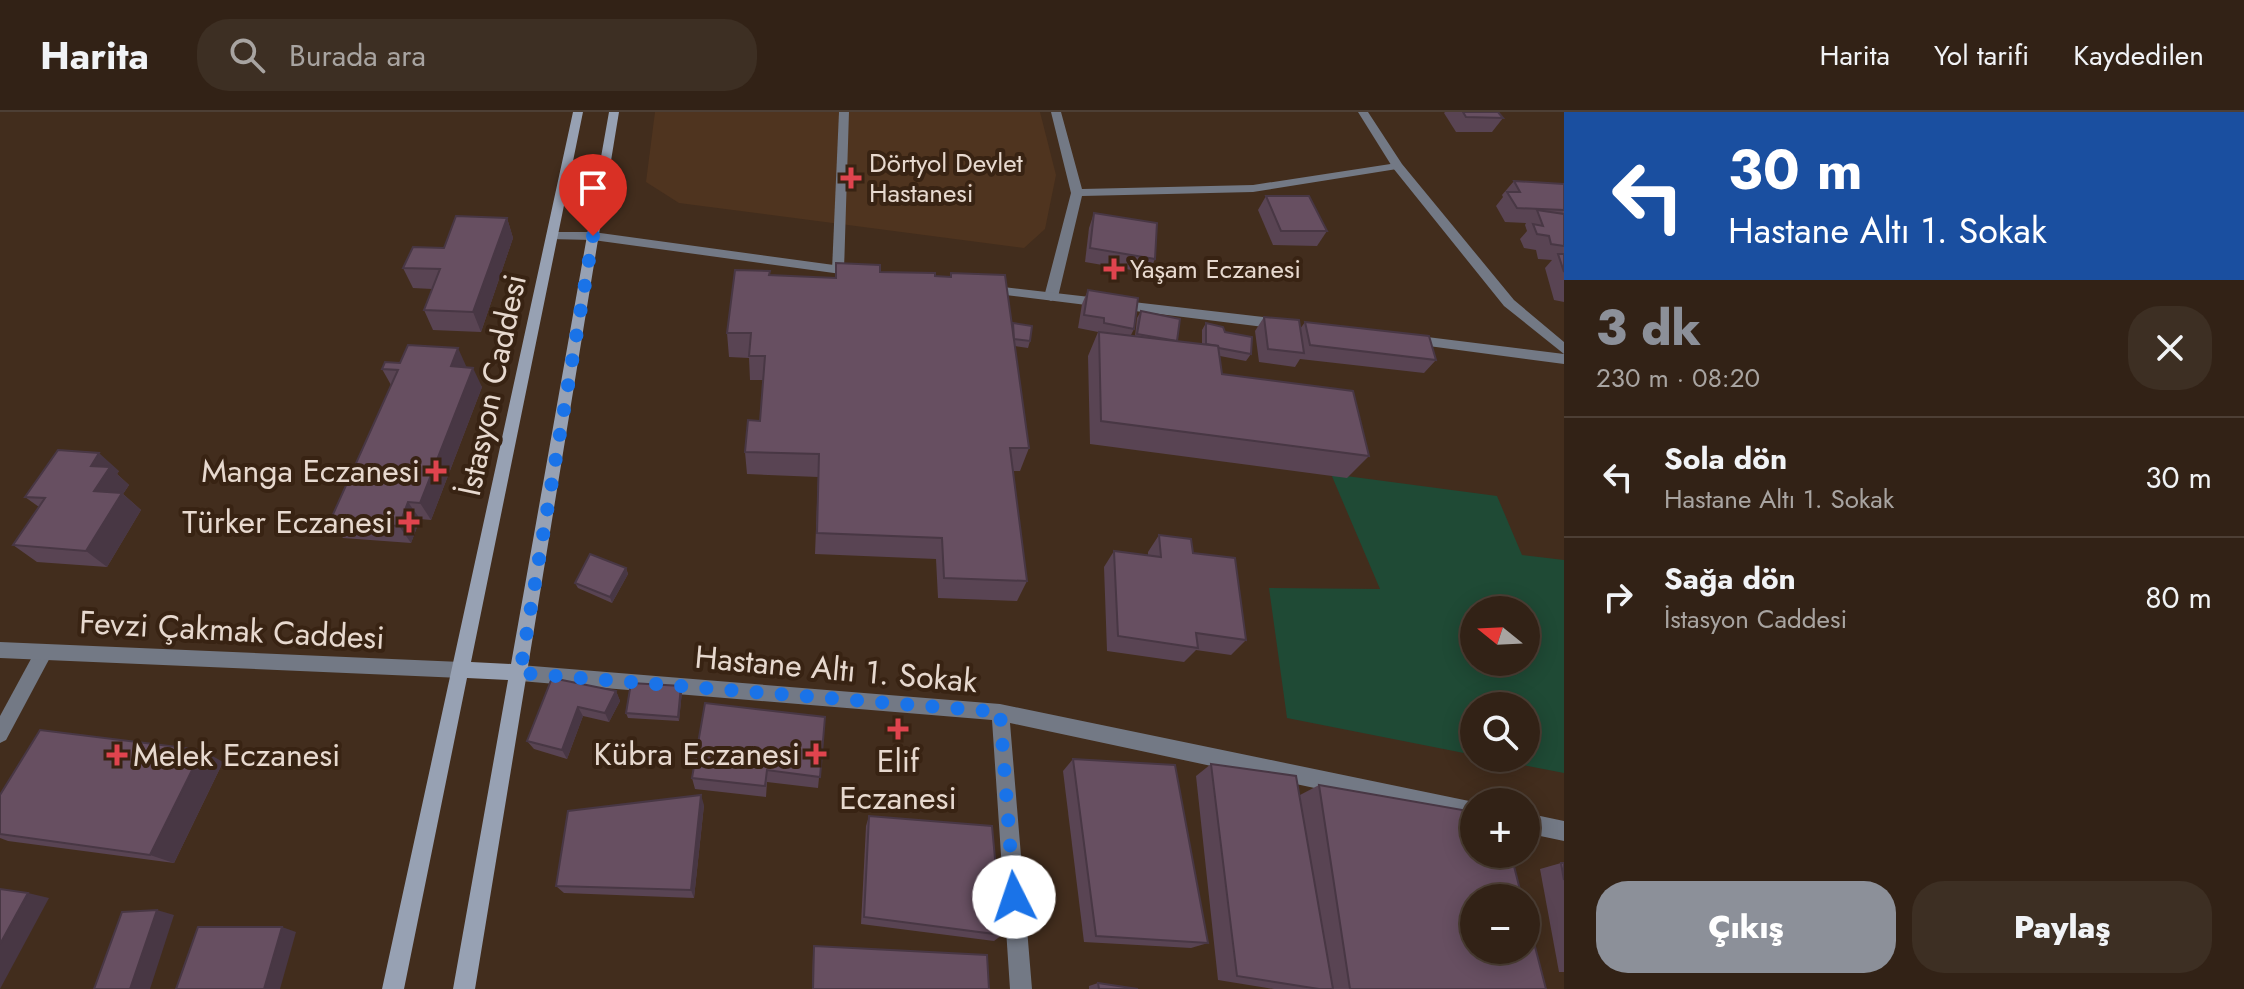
<!DOCTYPE html>
<html lang="tr">
<meta charset="utf-8">
<style>
:root{--surface:#322216;--page:#3d2f23;--text:#f1f3f6;--muted:#a8a4a1;--line:#4d3f35;--accent:#8c9099}
body{margin:0;font-family:Jost,sans-serif;background:var(--page);color:var(--text);height:100vh;display:flex;flex-direction:column;font-size:30px;white-space:nowrap}
*{box-sizing:border-box;margin:0}
p{font-size:26px;color:var(--muted)}
.icon{flex:none;width:44px;height:44px;fill:none;stroke:currentColor;stroke-width:2;stroke-linecap:round;stroke-linejoin:round}
.map{position:relative;flex:1;overflow:hidden}
.side{display:flex;flex-direction:column;background:var(--surface);width:680px}
.side>*{flex:none}
.banner{background:#1a4fa0;color:#fff;overflow:hidden}
.needle{width:52px;rotate:288deg}
.controls{position:absolute;left:1460px;top:484px;display:grid;gap:16px}
.controls a{display:grid;place-items:center;width:80px;height:80px;border-radius:50%;background:var(--surface);box-shadow:0 4px 20px #0003,0 0 0 2px var(--line);font-size:40px}
.pin{position:absolute;display:grid;place-items:center;width:68px;height:68px;color:#fff;margin:-82px -34px;border-radius:50% 50% 50% 0;rotate:-45deg;box-shadow:0 0 8px #0007}
.pin .icon{rotate:45deg}
.me{position:absolute;width:88px;margin:-44px;rotate:356deg;stroke-linejoin:round;filter:drop-shadow(0 0 6px #0008)}
.turn{display:flex;align-items:center;gap:28px;height:168px;padding:0 32px;font-size:36px}
.turn .icon{width:104px;height:104px;stroke-width:2.5}
.turn b{display:block;font-size:56px;line-height:68px}
.round{display:grid;place-items:center;flex:none;width:84px;height:84px;border-radius:32px;background:var(--page)}
.summary{display:flex;align-items:center;justify-content:space-between;height:136px;padding:0 32px}
h1{font-size:48px;font-weight:800;line-height:60px;color:var(--accent)}
.cta{display:flex;gap:16px;margin-top:auto;padding:16px 32px}
.cta a{flex:1;height:92px;border-radius:32px;background:var(--accent);color:#fff;font-size:32px;font-weight:800;line-height:92px;text-align:center}
.cta a+a{background:var(--page);color:var(--text)}
ul{padding:0;list-style:none}
li{display:flex;align-items:center;gap:24px;height:120px;padding:0 32px;border-top:2px solid var(--line)}
li div{flex:1}
li b{display:block;font-size:30px}
li em{font-style:normal}
header{display:flex;align-items:center;gap:48px;box-sizing:border-box;height:112px;padding:0 40px;background:var(--surface);border-bottom:2px solid var(--line)}
header strong{font-size:38px}
nav{display:flex;gap:44px;margin-inline-start:auto;font-size:28px}
.search{width:560px;height:72px;background:var(--page);display:flex;align-items:center;gap:20px;box-sizing:border-box;padding:0 28px;border-radius:32px;color:var(--muted);font-size:30px}
main{display:flex;flex:1;min-height:0}
.map>svg:first-child{display:block}
</style>
<header>
<strong>Harita</strong>
<div class="search"><svg class="icon" aria-label="search" viewBox="0 0 24 24"><circle cx="10" cy="10" r="6"/><path d="M15 15l6 6"/></svg>Burada ara</div>
<nav><a>Harita</a><a>Yol tarifi</a><a>Kaydedilen</a></nav>
</header>
<main>
<div class="map">
<svg width="1564" height="877" viewBox="0 0 1564 877">
<rect width="100%" height="100%" fill="#422d1d"/>
<!-- built -->
<polygon fill="#4f341f" points="655,0 1040,0 1056,63 1045,117 1024,136 679,91 646,70"/>
<!-- green -->
<path fill="#1f4a35" fill-rule="evenodd" d="M1331,362l166,22 25,59 42,5v213l-77,-15h39v-52h-52v49l-187,-37 -18,-130 111,1zM1474,498h52v52h-52z"/>
<g fill="none" stroke-linecap="round" stroke-linejoin="round">
<!-- service -->
<g fill="#737985" fill-rule="evenodd">
<polygon points="839,0 849,0 844,158 838,162 832,158"/>
<polygon points="1051,0 1061,0 1082,77 1253,73 1397,51 1403,54 1397,57 1253,80 1082,84 1058,185 1051,189 1044,185 1071,81"/>
</g>
<!-- minor -->
<g fill="#737985" fill-rule="evenodd">
<polygon points="1358,0 1368,0 1402,52 1514,188 1564,230 1564,242 1504,194 1393,56"/>
<polygon points="552,120 593,120 856,156 862,160 856,164 593,128 548,127 546,124"/>
<polygon points="986,173 1280,207 1287,212 1280,217 981,180 980,177"/>
<polygon points="1411,223 1564,242 1564,252 1406,231 1404,228"/>
<polygon points="44,532 50,534 53,540 6,628 0,631 0,604 38,534"/>
<polygon points="520,553 1000,592 1474,690 1474,710 1010,611 1032,877 1010,877 992,608 520,569 514,567 511,561 514,555"/>
<polygon points="1526,701 1564,709 1564,729 1526,721"/>
</g>
<!-- tertiary -->
<polygon fill="#737985" fill-rule="evenodd" points="0,530 461,550 467,552 470,558 467,564 461,566 0,546"/>
<!-- secondary -->
<polygon fill="#97a1b3" fill-rule="evenodd" points="573,0 583,0 471,550 511,552 609,0 619,0 475,877 453,877 508,568 467,566 404,877 382,877"/>
</g>
<!-- wall -->
<g fill="#594453">
<polygon points="1445,0 1498,0 1503,6 1492,20 1456,20 1444,1"/>
<polygon points="1514,69 1564,72 1564,190 1554,188 1545,156 1552,148 1538,147 1536,138 1524,136 1520,127 1527,119 1525,113 1526,111 1505,110 1496,94 1503,85 1502,83"/>
<polygon points="1266,84 1327,119 1317,134 1273,133 1258,98"/>
<polygon points="1094,101 1155,147 1149,161 1085,150 1089,116"/>
<polygon points="507,106 513,126 481,220 433,218 424,198 432,177 413,176 403,156"/>
<polygon points="836,151 880,160 950,165 951,161 1030,229 1028,236 1015,234 1029,336 1020,359 1013,359 1027,469 1017,489 938,486 936,447 815,442 818,365 747,362 745,340 760,309 763,268 750,268 749,246 729,245 727,221 770,164 835,166"/>
<polygon points="1088,178 1134,217 1131,223 1135,224 1137,206 1141,199 1177,229 1202,232 1202,218 1206,211 1225,220 1251,242 1246,249 1220,244 1222,262 1369,344 1347,366 1090,332 1088,244 1098,220 1078,216 1082,192"/>
<polygon points="1264,205 1300,217 1305,210 1436,248 1424,261 1300,247 1295,255 1259,250 1255,219"/>
<polygon points="466,255 482,275 431,408 420,407 411,431 343,426 330,409 391,273 382,257"/>
<polygon points="119,359 117,362 129,373 123,382 141,398 107,455 37,450 13,433 39,395 25,385"/>
<polygon points="1159,423 1193,441 1246,528 1231,543 1196,538 1184,550 1107,539 1104,455 1114,439 1148,443 1148,440"/>
<polygon points="626,456 628,462 612,491 578,476 575,471"/>
<polygon points="552,566 616,579 620,589 609,610 583,604 567,647 534,637 527,629"/>
<polygon points="682,579 679,609 628,606 626,601"/>
<polygon points="825,605 818,676 767,670 766,685 695,677 692,666"/>
<polygon points="1073,647 1208,831 1191,836 1084,830 1063,659"/>
<polygon points="223,650 174,751 8,729 0,726 0,683"/>
<polygon points="1211,652 1300,683 1319,673 1546,877 1274,877 1218,868 1196,664"/>
<polygon points="704,693 694,786 564,781 556,774"/>
<polygon points="869,704 1002,823 994,829 861,812 866,714"/>
<polygon points="1561,751 1564,751 1564,860 1559,860 1540,757"/>
<polygon points="814,834 989,877 812,877 813,841"/>
<polygon points="1098,871 1138,877 1089,877 1089,874"/>
</g>
<!-- shaded-wall -->
<g fill="#483744">
<polygon points="507,106 513,126 481,220 473,200"/>
<polygon points="458,236 467,256 451,254"/>
<polygon points="473,256 482,275 431,408 420,391"/>
<polygon points="99,341 119,359 117,362 129,373 123,382 141,398 107,455 86,439 94,379 91,354"/>
<polygon points="408,390 420,407 411,431 399,414"/>
<polygon points="626,456 628,462 612,491 610,485"/>
<polygon points="681,574 682,579 679,609 678,605"/>
<polygon points="616,579 620,589 609,610 605,601"/>
<polygon points="578,595 583,604 567,647 562,638"/>
<polygon points="202,638 223,650 174,751 150,743"/>
<polygon points="701,683 704,693 694,786 691,778"/>
<polygon points="28,781 49,786 0,877 0,832"/>
<polygon points="157,798 174,803 150,877 130,877"/>
<polygon points="282,815 296,820 280,877 264,877"/>
</g>
<!-- building -->
<g fill="#674f61" stroke="#483744" stroke-width="2">
<polygon points="1463,0 1498,0 1503,6 1466,5"/>
<polygon points="1514,69 1564,72 1564,98 1517,96 1507,80 1520,80"/>
<polygon points="1266,84 1309,84 1327,119 1281,119"/>
<polygon points="1537,98 1564,102 1564,134 1551,132 1549,124 1537,122 1533,112 1543,114"/>
<polygon points="1094,101 1157,111 1155,147 1090,136"/>
<polygon points="456,104 507,106 473,200 424,198 440,157 403,156 413,135 444,136"/>
<polygon points="1558,142 1564,142 1564,160"/>
<polygon points="836,151 880,153 880,160 935,161 935,164 951,165 951,161 1005,163 1029,336 1010,336 1027,469 944,466 942,426 817,421 819,342 745,340 748,308 760,309 765,244 749,244 751,221 727,221 735,158 770,159 769,163 836,166"/>
<polygon points="1088,178 1138,186 1134,217 1104,211 1104,206 1084,203"/>
<polygon points="1141,199 1180,207 1177,229 1137,222"/>
<polygon points="1264,205 1299,208 1304,241 1268,237"/>
<polygon points="1305,210 1429,224 1436,248 1310,233"/>
<polygon points="1013,211 1032,214 1030,229 1014,227"/>
<polygon points="1206,211 1223,215 1225,220 1252,225 1251,242 1219,236 1218,234 1206,232"/>
<polygon points="1099,220 1218,234 1222,262 1353,279 1369,344 1101,309"/>
<polygon points="408,233 458,236 451,254 473,256 420,391 408,390 399,414 330,409 398,258 382,257 385,250 400,251"/>
<polygon points="58,338 99,341 91,354 110,355 94,379 122,381 86,439 13,433 45,386 25,385"/>
<polygon points="1159,423 1191,427 1193,441 1235,446 1246,528 1196,521 1198,536 1118,524 1114,439 1161,445"/>
<polygon points="590,442 626,456 610,485 575,471"/>
<polygon points="552,566 616,579 605,601 578,595 562,638 527,629"/>
<polygon points="631,571 681,574 678,605 626,601"/>
<polygon points="705,591 825,605 820,665 767,658 765,674 692,666"/>
<polygon points="40,618 202,638 150,743 0,722 0,683"/>
<polygon points="1073,647 1175,653 1208,831 1096,824"/>
<polygon points="1211,652 1296,664 1333,877 1319,877 1237,864"/>
<polygon points="1319,673 1474,700 1474,742 1511,742 1522,786 1474,786 1474,838 1526,838 1526,800 1546,877 1350,877"/>
<polygon points="701,683 691,778 556,774 568,699"/>
<polygon points="869,704 992,714 1002,823 864,805"/>
<polygon points="1561,751 1564,751 1564,768"/>
<polygon points="0,777 28,781 0,832"/>
<polygon points="157,798 130,877 94,877 122,800"/>
<polygon points="198,815 282,815 264,877 176,877"/>
<polygon points="814,834 987,843 989,877 813,877"/>
<polygon points="1098,871 1138,877 1099,877"/>
</g>
<g fill="none" stroke-linecap="round" stroke-linejoin="round">
<!-- route -->
<polyline stroke="#1a73e8" stroke-width="14" stroke-dasharray="0 25.2" points="593,124 520,561 1000,600 1014,785"/>
</g>
<!-- markers -->
<g fill="#e0444e" stroke="#382313" stroke-width="3">
<path d="M847 54h8v8h8v8h-8v8h-8v-8h-8v-8h8z"/>
<path d="M1110 145h8v8h8v8h-8v8h-8v-8h-8v-8h8z"/>
<path d="M432 347h8v8h8v8h-8v8h-8v-8h-8v-8h8z"/>
<path d="M405 398h8v8h8v8h-8v8h-8v-8h-8v-8h8z"/>
<path d="M894 605h8v8h8v8h-8v8h-8v-8h-8v-8h8z"/>
<path d="M812 630h8v8h8v8h-8v8h-8v-8h-8v-8h8z"/>
<path d="M113 631h8v8h8v8h-8v8h-8v-8h-8v-8h8z"/>
</g>
<g text-anchor="middle" stroke-width="8" stroke-linejoin="round" paint-order="stroke">
<!-- far-poi labels -->
<g font-size="26" fill="#e7d9cf" stroke="#382313" text-anchor="start">
<text x="869" y="60">Dörtyol Devlet<tspan x="869" dy="30">Hastanesi</tspan></text>
<text x="1130" y="166">Yaşam Eczanesi</text>
</g>
<!-- street labels -->
<g font-size="32" fill="#e7d9cf" stroke="#382313">
<text transform="translate(492 273) rotate(-78)" y="11">İstasyon Caddesi</text>
<text transform="translate(232 518) rotate(3)" y="11">Fevzi Çakmak Caddesi</text>
<text transform="translate(836 557) rotate(5)" y="11">Hastane Altı 1. Sokak</text>
</g>
<!-- poi labels -->
<g font-size="32" fill="#e7d9cf" stroke="#382313" text-anchor="end">
<text x="420" y="370">Manga Eczanesi</text>
<text x="393" y="421">Türker Eczanesi</text>
<text x="800" y="653">Kübra Eczanesi</text>
<text x="133" y="654" text-anchor="start">Melek Eczanesi</text>
<text x="898" y="660" text-anchor="middle">Elif<tspan x="898" dy="37">Eczanesi</tspan></text>
</g>
</g>
</svg>
<div class="controls">
<a><svg class="needle" viewBox="-14 -14 28 28"><path d="M0-13l5 13h-10z" fill="#e53935"/><path d="M0 13l5-13h-10z" fill="#a8a4a1"/></svg></a>
<a><svg class="icon" aria-label="search" viewBox="0 0 24 24"><circle cx="10" cy="10" r="6"/><path d="M15 15l6 6"/></svg></a>
<a>+</a>
<a>−</a>
</div>
<div class="pin" style="left:593px;top:124px;background:#d93025"><svg class="icon" aria-label="arrive" viewBox="0 0 24 24"><path d="M6 21V4h12l-3 4 3 4H6"/></svg></div>
<svg class="me" style="left:1014px;top:785px" viewBox="-20 -20 40 40"><circle r="19" fill="#fff"/><path d="M0-13L10 11 0 6-10 11z" fill="#1a73e8"/></svg>
</div>
<section class="side">
<div class="banner">
<div class="turn"><svg class="icon" aria-label="left" viewBox="0 0 24 24"><path d="M17 20v-9H6M10 6l-5 5 5 5"/></svg><div><b>30 m</b>Hastane Altı 1. Sokak</div></div>
</div>
<div class="summary"><div><h1>3 dk</h1><p>230 m · 08:20</p></div><a class="round"><svg class="icon" aria-label="close" viewBox="0 0 24 24"><path d="M6 6l12 12M18 6L6 18"/></svg></a></div>
<ul>
<li><svg class="icon" aria-label="left" viewBox="0 0 24 24"><path d="M17 20v-9H6M10 6l-5 5 5 5"/></svg><div><b>Sola dön</b><p>Hastane Altı 1. Sokak</p></div><em>30 m</em></li>
<li><svg class="icon" aria-label="right" viewBox="0 0 24 24"><path d="M7 20v-9h11M14 6l5 5-5 5"/></svg><div><b>Sağa dön</b><p>İstasyon Caddesi</p></div><em>80 m</em></li>
</ul>
<div class="cta"><a>Çıkış</a><a>Paylaş</a></div>
</section>
</main>
